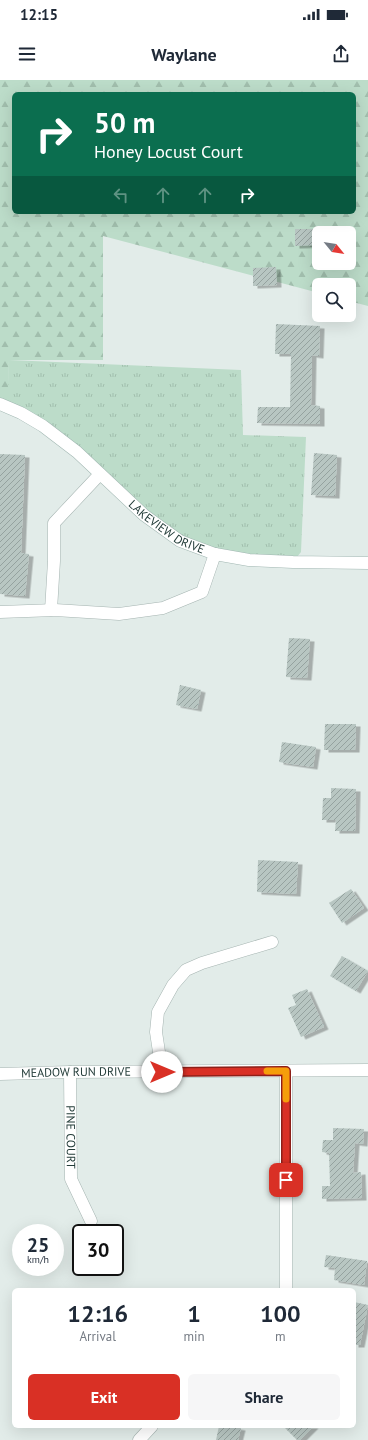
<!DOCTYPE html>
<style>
:root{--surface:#fff;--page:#f6f6f7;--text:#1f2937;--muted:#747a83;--accent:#d93025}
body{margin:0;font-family:"PT Sans",sans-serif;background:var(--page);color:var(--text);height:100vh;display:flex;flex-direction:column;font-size:15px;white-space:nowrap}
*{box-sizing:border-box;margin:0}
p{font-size:13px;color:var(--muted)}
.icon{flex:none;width:22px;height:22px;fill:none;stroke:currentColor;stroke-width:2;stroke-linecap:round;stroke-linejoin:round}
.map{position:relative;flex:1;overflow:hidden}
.drawer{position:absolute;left:12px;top:1208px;width:344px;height:140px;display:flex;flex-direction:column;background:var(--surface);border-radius:6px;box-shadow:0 4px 16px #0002}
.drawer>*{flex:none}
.banner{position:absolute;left:12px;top:12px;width:344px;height:122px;border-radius:6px;box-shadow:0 4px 16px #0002;background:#0b6e4f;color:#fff;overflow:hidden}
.needle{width:26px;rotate:120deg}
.fabs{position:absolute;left:312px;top:146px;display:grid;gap:8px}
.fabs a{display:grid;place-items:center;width:44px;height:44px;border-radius:6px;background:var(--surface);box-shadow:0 4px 16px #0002;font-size:20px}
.speed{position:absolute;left:12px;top:1144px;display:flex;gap:8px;font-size:20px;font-weight:700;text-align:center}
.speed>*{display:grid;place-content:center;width:52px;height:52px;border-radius:50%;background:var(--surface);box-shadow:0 4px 16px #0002;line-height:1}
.speed small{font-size:10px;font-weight:400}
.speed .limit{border:2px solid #111;border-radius:6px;background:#fff;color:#111}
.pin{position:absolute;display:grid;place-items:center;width:34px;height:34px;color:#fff;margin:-17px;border-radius:8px;box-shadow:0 2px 6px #0006}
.me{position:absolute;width:44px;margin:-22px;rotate:90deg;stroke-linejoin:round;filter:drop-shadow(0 0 3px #0008)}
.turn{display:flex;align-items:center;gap:14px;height:84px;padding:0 16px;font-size:18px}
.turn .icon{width:52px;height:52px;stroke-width:2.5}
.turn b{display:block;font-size:28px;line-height:34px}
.lanes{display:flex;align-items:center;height:38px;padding:0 16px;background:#0003;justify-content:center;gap:20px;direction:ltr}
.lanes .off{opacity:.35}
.eta{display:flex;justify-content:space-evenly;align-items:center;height:68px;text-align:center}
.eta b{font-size:24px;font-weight:700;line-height:28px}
.action{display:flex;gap:8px;margin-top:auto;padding:8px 16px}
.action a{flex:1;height:46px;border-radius:6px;background:var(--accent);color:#fff;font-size:16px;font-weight:700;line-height:46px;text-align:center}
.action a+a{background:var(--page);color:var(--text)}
.status{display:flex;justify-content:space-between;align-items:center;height:28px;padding:0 20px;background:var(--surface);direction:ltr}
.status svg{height:11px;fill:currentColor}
header{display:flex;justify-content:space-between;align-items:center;height:52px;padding:0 16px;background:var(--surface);font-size:18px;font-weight:700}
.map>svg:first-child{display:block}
</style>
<div class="status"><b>12:15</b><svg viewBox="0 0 49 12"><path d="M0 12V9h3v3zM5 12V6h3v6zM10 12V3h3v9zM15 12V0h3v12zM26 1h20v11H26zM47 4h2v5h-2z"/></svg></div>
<header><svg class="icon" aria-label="menu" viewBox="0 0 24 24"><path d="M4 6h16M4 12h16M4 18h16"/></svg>Waylane<svg class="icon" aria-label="share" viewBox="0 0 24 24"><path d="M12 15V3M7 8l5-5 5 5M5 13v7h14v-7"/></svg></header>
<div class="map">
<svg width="368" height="1360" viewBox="0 0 368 1360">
<defs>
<pattern id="forest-firs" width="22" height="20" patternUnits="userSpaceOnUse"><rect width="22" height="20" fill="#bcdcc9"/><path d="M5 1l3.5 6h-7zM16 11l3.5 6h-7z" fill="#a1bead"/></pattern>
<pattern id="park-tufts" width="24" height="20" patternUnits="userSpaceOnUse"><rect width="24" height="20" fill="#bcdcc9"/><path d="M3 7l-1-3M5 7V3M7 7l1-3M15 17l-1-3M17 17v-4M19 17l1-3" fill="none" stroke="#a1bead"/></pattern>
<pattern id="building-hatch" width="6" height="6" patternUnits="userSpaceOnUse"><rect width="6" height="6" fill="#b8c6c2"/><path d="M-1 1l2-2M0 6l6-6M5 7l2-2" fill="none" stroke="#95a29f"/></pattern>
<filter id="shadow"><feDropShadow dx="4.5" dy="2.5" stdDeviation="0" flood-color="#0004"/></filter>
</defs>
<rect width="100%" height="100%" fill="#e2ece9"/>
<!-- forest -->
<path fill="url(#forest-firs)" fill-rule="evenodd" d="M0,0h368v226l-19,-5v-16h-30v8l-216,-57v124h-94l-1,49 -8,-2zM14,14h340v118h-340zM319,153h30v30h-30z"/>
<!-- park -->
<polygon fill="url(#park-tufts)" points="9,280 241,290 243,355 306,357 301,472 293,482 249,480 180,461 77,372 7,327"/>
<!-- building -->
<g fill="url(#building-hatch)" filter="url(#shadow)">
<polygon points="295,149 319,149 319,165 295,166"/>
<polygon points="276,187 277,205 253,206 253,188"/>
<polygon points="276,244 320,246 319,276 312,275 311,325 320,326 320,344 257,343 258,327 290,327 291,274 275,274"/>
<polygon points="314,373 337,375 335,416 311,415"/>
<polygon points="0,374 25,375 21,473 29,474 25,516 0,514"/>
<polygon points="289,558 310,559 307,598 286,597"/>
<polygon points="180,605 201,610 197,629 176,625"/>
<polygon points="325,644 356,644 355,670 324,670"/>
<polygon points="282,662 316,667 313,687 279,682"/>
<polygon points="331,708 356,709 355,751 335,751 336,740 322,740 323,718 331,718"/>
<polygon points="258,780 298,782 296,814 257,812"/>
<polygon points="351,809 364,828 342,843 329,823"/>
<polygon points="342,876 368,891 356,911 330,896"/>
<polygon points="307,909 324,947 301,957 288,928 296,925 292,915"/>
<polygon points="333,1048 364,1049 363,1064 355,1063 353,1093 361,1092 362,1118 322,1119 322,1106 330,1106 329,1073 322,1072 323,1060 333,1060"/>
<polygon points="326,1175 367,1181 364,1205 334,1200 335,1188 324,1187"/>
<polygon points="354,1222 368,1225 360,1265 354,1265"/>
<polygon points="219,1346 228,1346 241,1348 238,1360 216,1360"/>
<polygon points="283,1346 314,1346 300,1360 297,1360"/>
</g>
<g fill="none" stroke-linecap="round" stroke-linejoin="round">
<!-- street casing -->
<g stroke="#a5b4b1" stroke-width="13">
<g id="street">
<polyline points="51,530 54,481 54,443 100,394"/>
<polyline points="0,532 55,530 119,534 163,528 202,512 215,474"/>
<polyline points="286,991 286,1210"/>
<path id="s1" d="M70,992l1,107 20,42"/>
<polyline points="162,992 156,952 158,932 173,905 186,890 202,883 272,862"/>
<path id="s2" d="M0,994l70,-2 298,-2"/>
<polyline points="139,1360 152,1346"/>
</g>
</g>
<!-- secondary casing -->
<g stroke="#a1b7b2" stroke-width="13">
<g id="secondary">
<path id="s3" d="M0,324l21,9 22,13 34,26 67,63 36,26 35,13 34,6 44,2 75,1"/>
</g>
</g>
<!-- street -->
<use href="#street" stroke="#fff" stroke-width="12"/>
<!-- secondary -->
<use href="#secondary" stroke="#fff" stroke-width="12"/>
</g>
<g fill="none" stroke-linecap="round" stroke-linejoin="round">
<!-- route casing -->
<g stroke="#8d1f18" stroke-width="10">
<polyline id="route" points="162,992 286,991 286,1100"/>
</g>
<!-- route -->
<use href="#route" stroke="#d93025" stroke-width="7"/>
<!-- slow -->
<polyline stroke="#f59e0b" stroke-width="7" points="267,991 286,991 286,1019"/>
</g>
<g text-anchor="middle" stroke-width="3" stroke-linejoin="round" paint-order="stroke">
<!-- street labels -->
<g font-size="12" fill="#233c39" stroke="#f3f8f6">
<text dy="4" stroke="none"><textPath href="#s3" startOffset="209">LAKEVIEW DRIVE</textPath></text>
<text dy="4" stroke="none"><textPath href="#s2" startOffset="76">MEADOW RUN DRIVE</textPath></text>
<text dy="4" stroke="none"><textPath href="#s1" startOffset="65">PINE COURT</textPath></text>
</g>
</g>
</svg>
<div class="fabs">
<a><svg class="needle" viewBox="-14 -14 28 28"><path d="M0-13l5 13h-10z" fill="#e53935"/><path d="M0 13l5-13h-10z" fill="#747a83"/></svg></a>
<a><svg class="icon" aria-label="search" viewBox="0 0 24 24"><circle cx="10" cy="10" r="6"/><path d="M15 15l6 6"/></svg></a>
</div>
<div class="speed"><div>25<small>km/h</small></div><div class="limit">30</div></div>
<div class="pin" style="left:286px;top:1100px;background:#d93025"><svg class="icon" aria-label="arrive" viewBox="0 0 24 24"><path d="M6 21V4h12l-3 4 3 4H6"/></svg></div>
<svg class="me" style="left:162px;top:992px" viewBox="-20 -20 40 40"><circle r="19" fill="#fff"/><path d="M0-13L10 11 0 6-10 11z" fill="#d93025"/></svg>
<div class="banner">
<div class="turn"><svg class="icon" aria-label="right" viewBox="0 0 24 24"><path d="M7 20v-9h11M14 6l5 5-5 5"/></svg><div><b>50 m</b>Honey Locust Court</div></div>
<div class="lanes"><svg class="icon off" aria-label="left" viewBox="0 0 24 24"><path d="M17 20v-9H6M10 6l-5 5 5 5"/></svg><svg class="icon off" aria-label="ahead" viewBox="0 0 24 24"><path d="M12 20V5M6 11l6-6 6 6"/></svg><svg class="icon off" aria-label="ahead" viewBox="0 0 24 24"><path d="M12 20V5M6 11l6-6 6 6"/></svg><svg class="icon" aria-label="right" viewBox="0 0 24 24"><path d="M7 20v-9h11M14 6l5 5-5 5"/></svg></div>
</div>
<section class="drawer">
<div class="eta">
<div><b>12:16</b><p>Arrival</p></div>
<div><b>1</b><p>min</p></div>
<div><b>100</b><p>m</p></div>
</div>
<div class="action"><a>Exit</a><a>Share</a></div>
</section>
</div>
